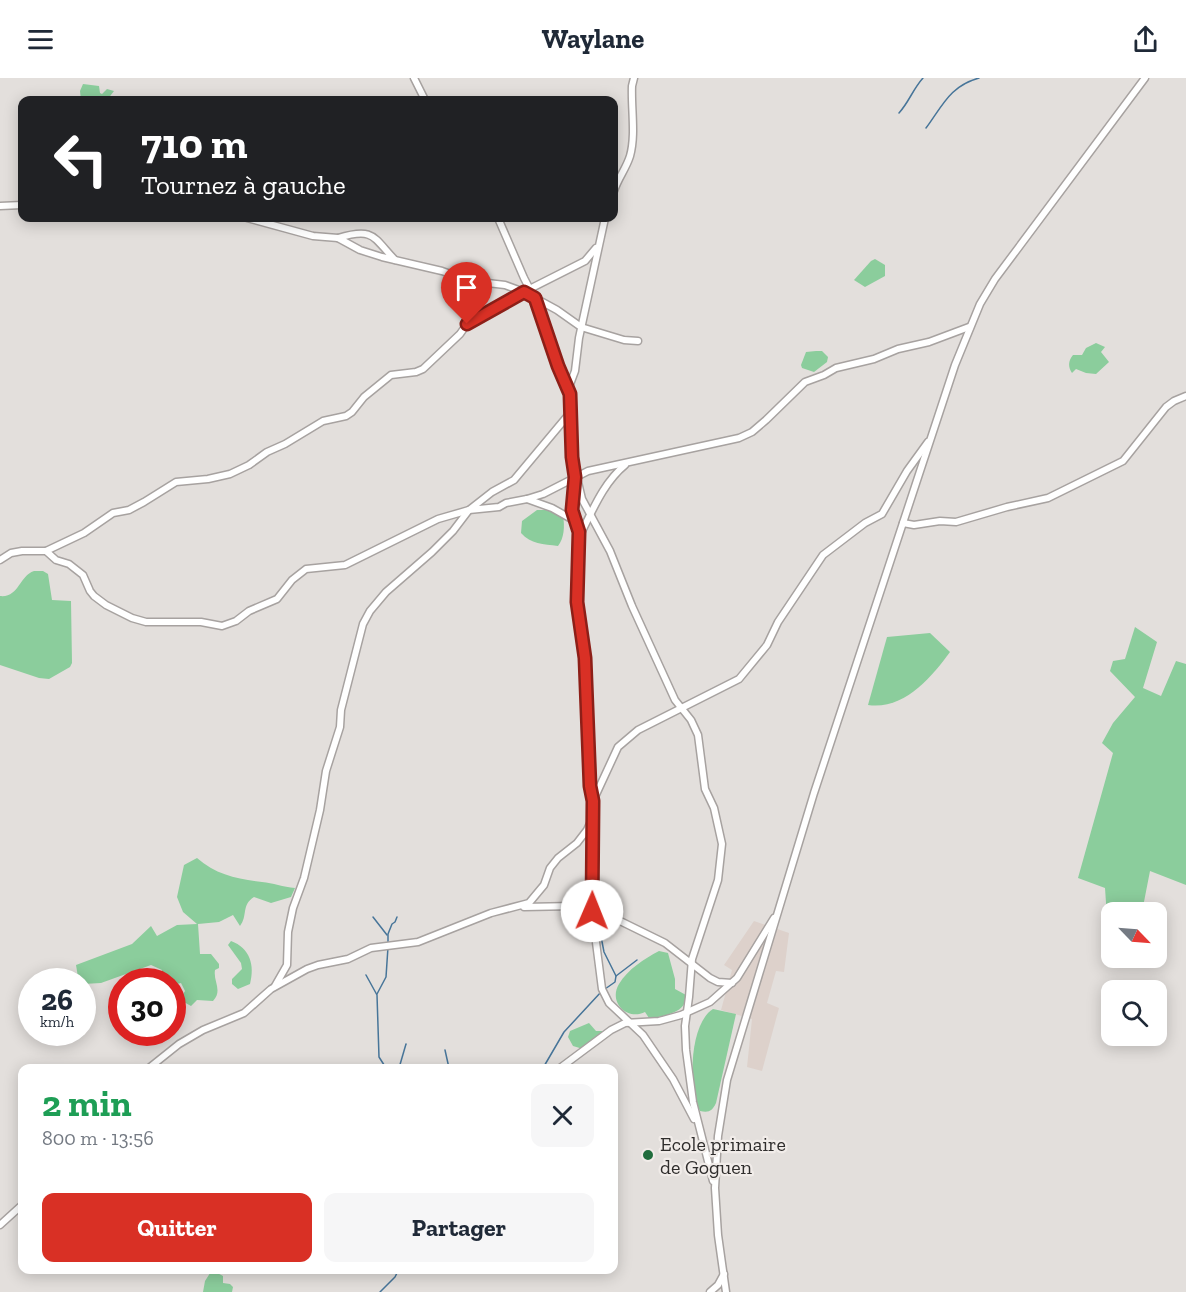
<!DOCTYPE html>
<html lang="fr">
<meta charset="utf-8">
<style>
:root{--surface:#fff;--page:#f6f6f7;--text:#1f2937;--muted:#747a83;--accent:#d93025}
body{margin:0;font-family:"Zilla Slab",serif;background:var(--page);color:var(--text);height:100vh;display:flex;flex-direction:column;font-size:22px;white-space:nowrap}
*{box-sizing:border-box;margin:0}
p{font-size:20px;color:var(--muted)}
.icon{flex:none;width:33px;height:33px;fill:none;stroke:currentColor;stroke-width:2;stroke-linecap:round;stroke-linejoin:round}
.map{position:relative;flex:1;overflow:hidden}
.details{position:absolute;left:18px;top:986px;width:600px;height:210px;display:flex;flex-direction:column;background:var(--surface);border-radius:12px;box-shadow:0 3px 15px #0003}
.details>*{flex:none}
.top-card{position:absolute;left:18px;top:18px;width:600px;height:126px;border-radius:12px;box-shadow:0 3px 15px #0003;background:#202124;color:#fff;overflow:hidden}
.needle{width:39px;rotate:115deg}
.tools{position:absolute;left:1101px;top:824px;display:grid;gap:12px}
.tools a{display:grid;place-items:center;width:66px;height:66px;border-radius:12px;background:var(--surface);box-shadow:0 3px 15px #0003;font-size:30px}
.speed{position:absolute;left:18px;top:890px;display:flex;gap:12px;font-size:30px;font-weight:700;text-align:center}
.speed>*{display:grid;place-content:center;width:78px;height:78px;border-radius:50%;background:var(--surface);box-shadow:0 3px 15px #0003;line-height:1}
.speed small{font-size:15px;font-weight:400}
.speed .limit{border:9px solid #d22;background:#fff;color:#111}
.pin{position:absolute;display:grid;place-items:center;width:51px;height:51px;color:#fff;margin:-62px -26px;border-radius:50% 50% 50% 0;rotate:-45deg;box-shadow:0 0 6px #0007}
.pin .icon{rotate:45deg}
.me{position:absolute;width:66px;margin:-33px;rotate:1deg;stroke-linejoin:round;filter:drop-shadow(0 0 4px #0008)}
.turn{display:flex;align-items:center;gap:21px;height:126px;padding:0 24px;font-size:27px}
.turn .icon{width:78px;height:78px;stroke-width:2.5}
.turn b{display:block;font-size:42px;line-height:51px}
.round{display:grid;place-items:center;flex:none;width:63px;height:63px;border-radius:12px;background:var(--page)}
.overview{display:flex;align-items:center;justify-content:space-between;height:102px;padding:0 24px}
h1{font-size:36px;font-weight:800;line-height:45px;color:#1e9e55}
.button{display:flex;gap:12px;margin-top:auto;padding:12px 24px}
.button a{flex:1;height:69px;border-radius:12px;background:var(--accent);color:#fff;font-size:24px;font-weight:800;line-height:69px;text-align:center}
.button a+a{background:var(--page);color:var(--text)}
header{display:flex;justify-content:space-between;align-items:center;height:78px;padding:0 24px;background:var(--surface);font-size:27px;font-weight:800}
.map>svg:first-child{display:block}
</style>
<header><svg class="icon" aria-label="menu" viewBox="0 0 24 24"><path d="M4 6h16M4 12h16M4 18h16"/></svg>Waylane<svg class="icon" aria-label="share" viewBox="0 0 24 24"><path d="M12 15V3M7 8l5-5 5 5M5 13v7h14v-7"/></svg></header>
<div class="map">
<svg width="1186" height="1214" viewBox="0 0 1186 1214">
<rect width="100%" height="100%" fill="#e3dfdc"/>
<!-- built -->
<polygon fill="#ddd1cb" points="754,843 789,855 784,894 776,893 767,925 779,930 762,993 747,989 752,941 721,932 732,892 724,887"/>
<!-- green -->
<g fill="#8bcd9c">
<polygon points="83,6 99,8 100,15 102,16 107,11 114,13 107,22 81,22 80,13"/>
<polygon points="875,181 885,187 885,198 865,209 854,202 871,183"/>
<path d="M1096,265l9,4 -4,5 8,10 -13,12 -10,-1 -10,-4 -4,4c-4,-6 -4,-12 1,-18h9l4,-7z"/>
<polygon points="816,273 822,273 828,279 827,284 814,294 802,290 801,287 806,274"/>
<path d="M537,432h9l17,6c2,10 1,23 -5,30 -15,-2 -27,-2 -37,-13l1,-12z"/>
<path d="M34,493h9l5,3 4,26 19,1 1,62 -2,4 -21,12 -10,-1 -39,-13v-69c19,2 19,-20 34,-25z"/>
<polygon points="1135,549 1157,564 1143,610 1161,618 1176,583 1186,586 1186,807 1150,793 1142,834 1112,834 1111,870 1109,869 1105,810 1078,800 1113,675 1102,665 1113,645 1135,619 1110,593 1113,583 1125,581"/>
<path d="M930,555l20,19c-19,26 -46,58 -82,53l19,-68z"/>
<path d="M197,780c19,17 41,21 65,24 11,1 21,5 33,6l-4,9 -20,6 -17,-6c-13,8 -6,19 -14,29l-7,-11 -14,7 -21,2 2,30h11l8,10v4l-4,2c-2,12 8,20 -2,31l-16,-1 -6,6 -9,-5v-5l3,-5 -4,-8 -4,1 -2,21h-2l-1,-24h-11l1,-11 -11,-5 -50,18 -18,1 -5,-7 -2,-12 56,-21 19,-18 6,10 20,-11 20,-1 -14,-12 -6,-15 7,-32z"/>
<path d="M231,863c19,7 24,24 19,43l-12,5 -6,-5v-5l10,-10 -1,-6 -13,-18z"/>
<path d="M659,873l9,2 7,26v10l11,6c1,17 -19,20 -33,23h-4l-4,-6c-18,9 -37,-10 -26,-28 9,-15 25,-25 40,-33z"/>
<path d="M713,931l23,5 -20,89c-4,8 -7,10 -16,8 -12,-23 -11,-87 13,-102z"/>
<polygon points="589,945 596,953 602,953 603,956 583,971 573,968 568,959 570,953"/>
<polygon points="212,1192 223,1198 223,1205 230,1206 233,1209 232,1214 203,1214 205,1203"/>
</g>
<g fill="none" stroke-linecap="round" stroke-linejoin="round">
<!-- stream -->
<g stroke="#477599" stroke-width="1.5">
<path d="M899,35c10,-11 14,-24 24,-35"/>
<path d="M926,50c17,-23 24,-42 53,-50"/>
<polyline points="373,839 387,857"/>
<polyline points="598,843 604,874 616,898 615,904 605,911"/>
<polyline points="388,865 388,856 392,846 395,844 397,839"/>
<polyline points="366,897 377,917 379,979 386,990"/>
<polyline points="616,898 637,882"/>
<polyline points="377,916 386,899 388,869"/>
<polyline points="445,972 449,990"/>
<polyline points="399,990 406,966"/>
<polyline points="543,990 564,954 601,914"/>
<polyline points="380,1214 395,1199 399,1191"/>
</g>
<!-- minor casing -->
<g stroke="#a7a2a0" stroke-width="9">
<g id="minor">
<polyline points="414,0 425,22"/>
<path d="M614,113c4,-13 12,-22 16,-35 6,-21 1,-48 2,-70l2,-8"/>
<polyline points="0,128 22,127"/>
<polyline points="247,140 313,158 338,160 360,172 382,179 442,193 470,203 505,207 524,214 557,232 581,249 624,262 638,263"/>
<polyline points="498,140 524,200 540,231 558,288 568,313"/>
<polyline points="605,140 579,260 575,293 569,309 572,379 582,421 610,473 632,528 675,622 691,642 698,657 705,711 714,730 722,766 718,802 692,881 689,919 685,948 686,972 693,1024 713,1103"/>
<path d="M338,160c36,-11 35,-1 57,22"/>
<polyline points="575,405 572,425 579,454 577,524 585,580 593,723"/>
<polyline points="527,421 552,430 575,443"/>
<polyline points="903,445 914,447 940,443 956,444 1007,429 1048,420 1123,383 1166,329 1174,323 1186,318"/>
<path d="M579,459c13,-25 24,-54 46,-72"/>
<polyline points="46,473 84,455 113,435 129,432 144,424 176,404 208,401 230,396 249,387 267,374 285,366 323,343 346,338 352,334 364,319 391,297 416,294 423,291 460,256 467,246 500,226 585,183 596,170"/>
<polyline points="0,482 11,475 22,473 46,473 56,482 69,486 83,497 90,513 94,518 106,527 132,540 146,544 201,544 222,548 236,543 249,533 277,521 292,502 306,491 345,487 438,441 469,432 499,429 506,425 527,421 543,416 588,393 739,360 752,354 766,342 805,304 824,297 836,290 874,281 898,271 929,264 969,249"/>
<polyline points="592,744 592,833 602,911 609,925 643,957 673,1001 694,1041"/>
<polyline points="524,829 575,828 614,840 665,865 710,900 718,904 732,905"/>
<polyline points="275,908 287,887 288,854 293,830 304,800 320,732 326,693 340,649 341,632 363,546 370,533 386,514 432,474 453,453 469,432 492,414 514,402 570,335"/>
<polyline points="149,990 179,966 203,952 244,935 271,911 307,891 318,887 348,881 371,870 418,864 491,835 529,825 544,807 550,790 558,780 577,765 587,752 592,741 593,723 618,669 638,652 739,601 767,567 778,544 823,477 865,445 882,436 907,393 928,364"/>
<polyline points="560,990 611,952 625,945 659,943 681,937 710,924 737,900 774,840"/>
<polyline points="0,1147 22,1127"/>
<polyline points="710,1214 718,1207 724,1196"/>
<polyline points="726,1214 718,1157 715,1110 718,1058 727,1002 814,715 955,287 980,226 995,201 1145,0"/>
</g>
</g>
<!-- minor -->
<use href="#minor" stroke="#fff" stroke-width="6"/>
</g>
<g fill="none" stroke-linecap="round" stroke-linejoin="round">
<!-- route casing -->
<g stroke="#8d1f18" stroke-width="15">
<polyline id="route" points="467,246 524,214 535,220 558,288 570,316 572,379 575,399 572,432 579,454 577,524 585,580 590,708 593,723 592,833"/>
</g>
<!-- route -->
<use href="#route" stroke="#d93025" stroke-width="10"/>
</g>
<!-- markers -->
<circle fill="#206d3d" stroke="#f1ece9" stroke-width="2" cx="648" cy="1077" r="6"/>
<g text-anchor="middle" stroke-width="4.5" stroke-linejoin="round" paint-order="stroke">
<!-- poi labels -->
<g font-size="20" fill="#2f2d2c" stroke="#f1ece9" text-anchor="start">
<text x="660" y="1073">Ecole primaire<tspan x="660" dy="23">de Goguen</tspan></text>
</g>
</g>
</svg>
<div class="tools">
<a><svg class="needle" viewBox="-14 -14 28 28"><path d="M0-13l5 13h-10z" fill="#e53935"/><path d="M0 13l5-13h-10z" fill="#747a83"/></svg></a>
<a><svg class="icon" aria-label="search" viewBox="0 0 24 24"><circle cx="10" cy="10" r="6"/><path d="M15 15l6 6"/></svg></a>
</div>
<div class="speed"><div>26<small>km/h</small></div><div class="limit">30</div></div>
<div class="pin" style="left:467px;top:246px;background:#d93025"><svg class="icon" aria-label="arrive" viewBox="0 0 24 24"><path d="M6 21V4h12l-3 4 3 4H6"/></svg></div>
<svg class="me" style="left:592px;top:833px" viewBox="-20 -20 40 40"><circle r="19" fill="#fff"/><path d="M0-13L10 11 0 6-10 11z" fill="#d93025"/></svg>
<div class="top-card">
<div class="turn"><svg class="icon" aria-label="left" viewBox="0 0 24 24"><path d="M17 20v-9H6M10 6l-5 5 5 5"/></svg><div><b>710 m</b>Tournez à gauche</div></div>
</div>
<section class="details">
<div class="overview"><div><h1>2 min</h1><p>800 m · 13:56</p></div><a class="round"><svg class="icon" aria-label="close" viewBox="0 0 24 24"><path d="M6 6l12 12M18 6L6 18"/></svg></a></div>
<div class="button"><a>Quitter</a><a>Partager</a></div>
</section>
</div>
